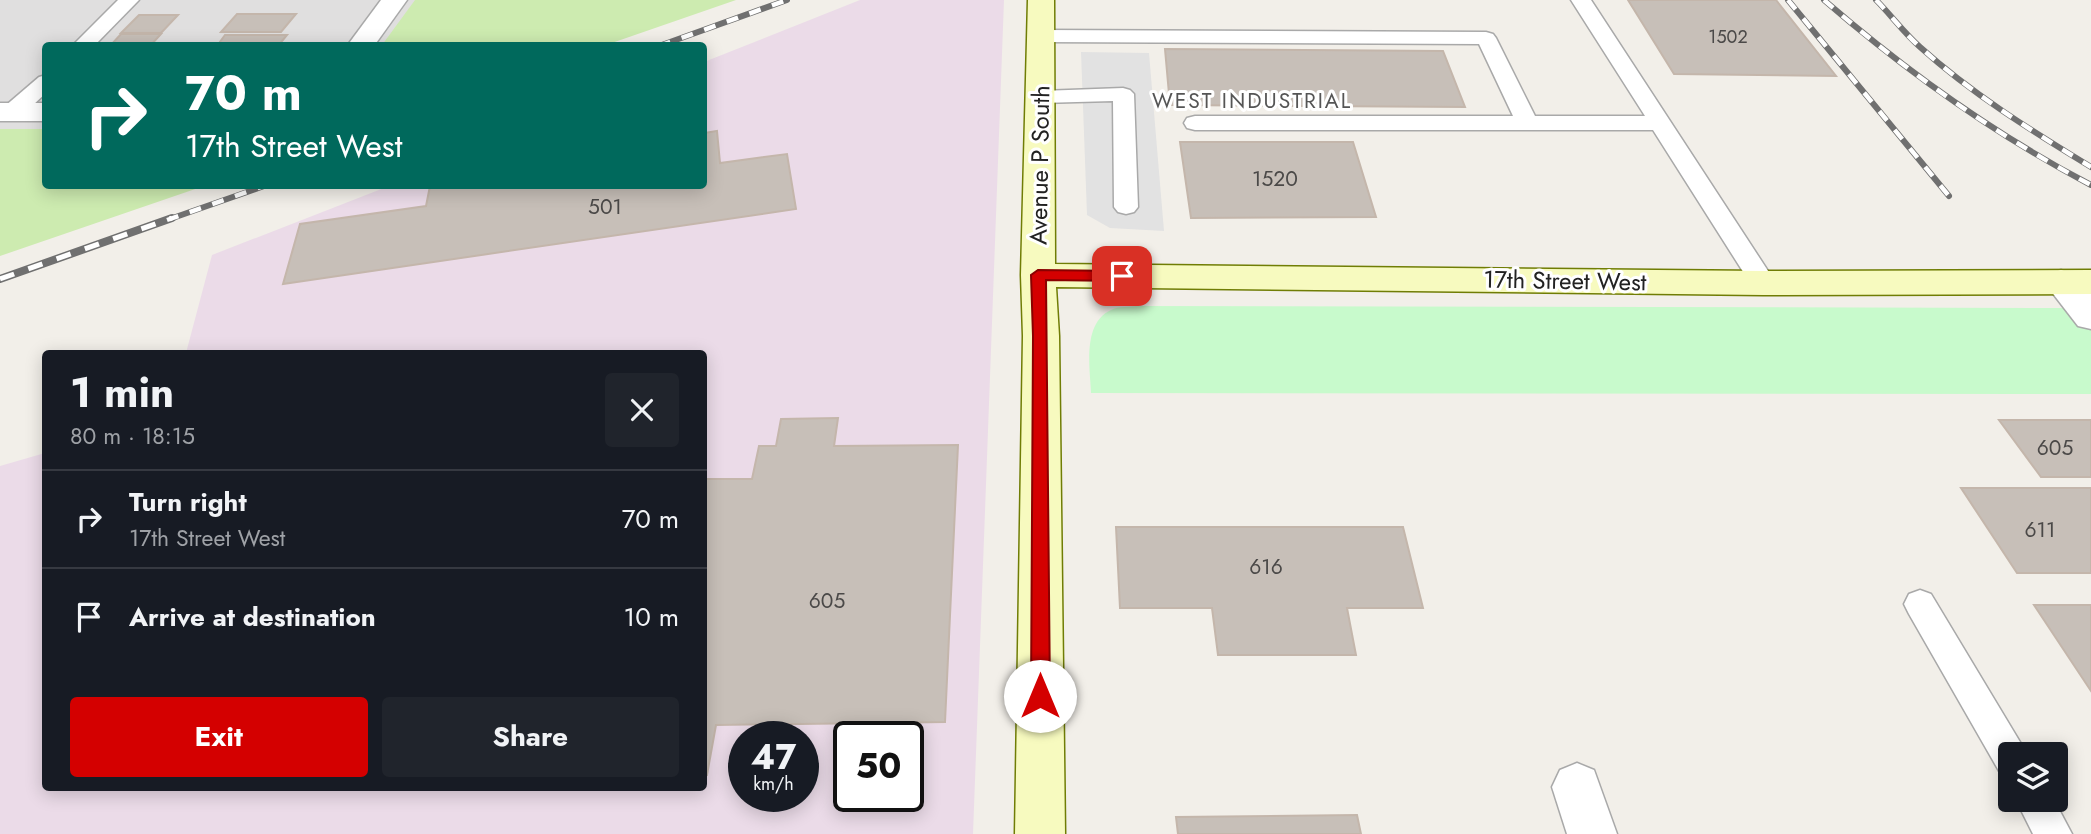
<!DOCTYPE html>
<meta charset="utf-8">
<style>
:root{--surface:#171b24;--page:#20242c;--text:#f1f3f6;--muted:#9ea1a6;--line:#363941;--accent:#d40000}
body{margin:0;font-family:Jost,sans-serif;background:var(--page);color:var(--text);height:100vh;display:flex;flex-direction:column;font-size:26px;white-space:nowrap}
*{box-sizing:border-box;margin:0}
p{font-size:23px;color:var(--muted)}
.icon{flex:none;width:38px;height:38px;fill:none;stroke:currentColor;stroke-width:2;stroke-linecap:round;stroke-linejoin:round}
.map{position:relative;flex:1;overflow:hidden}
.sheet{position:absolute;left:42px;top:350px;width:665px;height:441px;display:flex;flex-direction:column;background:var(--surface);border-radius:7px;box-shadow:0 4px 18px #0003}
.sheet>*{flex:none}
.banner{position:absolute;left:42px;top:42px;width:665px;height:147px;border-radius:7px;box-shadow:0 4px 18px #0003;background:#00695c;color:#fff;overflow:hidden}
.fabs{position:absolute;left:1998px;top:742px;display:grid;gap:14px}
.fabs a{display:grid;place-items:center;width:70px;height:70px;border-radius:7px;background:var(--surface);box-shadow:0 4px 18px #0003;font-size:35px}
.speed{position:absolute;left:728px;top:721px;display:flex;gap:14px;font-size:35px;font-weight:700;text-align:center}
.speed>*{display:grid;place-content:center;width:91px;height:91px;border-radius:50%;background:var(--surface);box-shadow:0 4px 18px #0003;line-height:1}
.speed small{font-size:18px;font-weight:400}
.speed .limit{border:4px solid #111;border-radius:10px;background:#fff;color:#111}
.pin{position:absolute;display:grid;place-items:center;width:60px;height:60px;color:#fff;margin:-30px;border-radius:14px;box-shadow:0 4px 10px #0006}
.me{position:absolute;width:77px;margin:-38px;rotate:0deg;stroke-linejoin:round;filter:drop-shadow(0 0 5px #0008)}
.turn{display:flex;align-items:center;gap:24px;height:147px;padding:0 28px;font-size:32px}
.turn .icon{width:91px;height:91px;stroke-width:2.5}
.turn b{display:block;font-size:49px;line-height:60px}
.round{display:grid;place-items:center;flex:none;width:74px;height:74px;border-radius:7px;background:var(--page)}
.headline{display:flex;align-items:center;justify-content:space-between;height:119px;padding:0 28px}
h1{font-size:42px;font-weight:700;line-height:52px}
.button{display:flex;gap:14px;margin-top:auto;padding:14px 28px}
.button a{flex:1;height:80px;border-radius:7px;background:var(--accent);color:#fff;font-size:28px;font-weight:700;line-height:80px;text-align:center}
.button a+a{background:var(--page);color:var(--text)}
ul{padding:0;list-style:none}
li{display:flex;align-items:center;gap:21px;height:98px;padding:0 28px;border-top:2px solid var(--line)}
li div{flex:1}
li b{display:block;font-size:26px}
li em{font-style:normal}
.map>svg:first-child{display:block}
</style>
<div class="map">
<svg width="2091" height="834" viewBox="0 0 2091 834">
<rect width="100%" height="100%" fill="#f2efe9"/>
<!-- residential -->
<polygon fill="#e0dfdf" points="0,0 424,0 392,45 46,46 45,134 0,134"/>
<!-- industrial -->
<path fill="#ebdbe8" fill-rule="evenodd" d="M860,0h144l-31,834h-973v-368l45,-13 1,335h658v-434l-518,-1 26,-98 177,-69h315v-124zM744,737h59v59h-59zM849,737h59v59h-59z"/>
<!-- grass -->
<g fill="#cdebb0">
<polygon points="415,0 736,0 606,45 382,45"/>
<polygon points="0,129 45,129 46,186 204,186 0,256"/>
</g>
<!-- park -->
<path fill="#c8facc" d="M1139,306l952,2v86l-1000,-1c-1,-25 -9,-70 20,-83 7,-4 20,-3 28,-4z"/>
<!-- parking -->
<polygon fill="#e2e2e2" points="1081,52 1149,53 1164,231 1110,228 1087,215"/>
<!-- building -->
<g fill="#c7bfb8" stroke="#c4b6ab" stroke-width="2">
<polygon points="1628,0 1776,0 1836,76 1674,74"/>
<polygon points="237,14 296,14 281,32 221,32"/>
<polygon points="139,15 178,15 161,33 121,33"/>
<polygon points="121,34 161,34 150,46 110,46"/>
<polygon points="225,35 287,35 278,46 217,46"/>
<polygon points="1165,49 1443,51 1465,107 1170,105"/>
<polygon points="717,131 720,163 787,154 796,209 283,284 300,224 426,206 430,186 704,186 704,133"/>
<polygon points="1180,142 1353,142 1376,217 1191,218"/>
<polygon points="838,418 834,446 958,445 945,722 716,725 707,775 704,775 704,479 752,479 759,446 776,446 781,419"/>
<polygon points="1999,420 2091,420 2091,477 2041,477"/>
<polygon points="1961,488 2091,488 2091,573 2017,573"/>
<polygon points="1116,527 1403,527 1423,608 1347,608 1356,655 1218,655 1212,608 1120,608"/>
<polygon points="2034,605 2091,605 2091,691"/>
<polygon points="1357,815 1361,834 1178,834 1176,817"/>
</g>
<g fill="none" stroke-linecap="round" stroke-linejoin="round">
<!-- lane casing -->
<g stroke="#a9a9a9" stroke-width="3">
<g id="lane">
<polygon points="118,0 139,0 94,46 72,46"/>
<polygon points="1571,0 1591,0 1772,277 1776,283 1772,289 1763,292 1754,289 1653,130 1195,130 1187,128 1184,123 1187,118 1195,116 1513,116 1479,44 1041,42 1034,40 1031,36 1034,32 1041,30 1486,32 1493,34 1496,38 1535,116 1645,116"/>
<polygon points="46,75 46,93 20,117 4,117 1,112 4,107 39,77"/>
<polygon points="1123,88 1130,90 1134,94 1138,207 1134,212 1126,214 1118,212 1114,207 1113,101 1041,103 1034,101 1030,97 1034,93 1041,91"/>
<polygon points="1920,590 1931,594 2023,747 2027,754 2011,754 2011,776 1999,771 1909,614 1904,604 1909,594"/>
<polygon points="2016,800 2054,800 2072,834 2033,834"/>
</g>
</g>
<!-- street casing -->
<g stroke="#a9a9a9" stroke-width="3">
<g id="street">
<polygon points="381,0 407,0 374,46 347,46"/>
<rect x="0" y="103" width="46" height="18"/>
<polygon points="2061,270 2073,274 2091,294 2091,329 2078,326 2044,282 2049,274"/>
<polygon points="1577,763 1594,770 1617,834 1567,834 1552,787 1560,770"/>
</g>
</g>
<!-- secondary casing -->
<g stroke="#707d05" stroke-width="3">
<polygon id="secondary" points="1028,0 1054,0 1055,264 1763,271 2091,270 2091,294 1763,295 1056,287 1059,336 1065,834 1015,834 1023,336 1021,275"/>
</g>
<!-- lane -->
<use href="#lane" fill="#fff" fill-rule="evenodd"/>
<!-- street -->
<use href="#street" fill="#fff" fill-rule="evenodd"/>
<!-- secondary -->
<use href="#secondary" fill="#f7fabf" fill-rule="evenodd"/>
<!-- rail-far1 casing -->
<g stroke="#707070" stroke-width="6">
<g id="rail-far1">
<polyline points="1788,0 1949,196"/>
<path d="M1824,0c83,72 170,134 267,185"/>
<path d="M1876,0c15,15 28,33 44,47 52,47 112,84 171,120"/>
<polyline points="659,46 787,0"/>
<polyline points="167,220 264,186"/>
</g>
</g>
<!-- rail casing -->
<g stroke="#707070" stroke-width="8">
<polyline id="rail" points="0,279 172,218"/>
</g>
<!-- rail-far1 -->
<use href="#rail-far1" stroke="#fff" stroke-width="4.5" stroke-dasharray="12" stroke-linecap="butt"/>
<!-- rail -->
<use href="#rail" stroke="#fff" stroke-width="5" stroke-dasharray="15" stroke-linecap="butt"/>
</g>
<!-- route -->
<polygon fill="#d40000" stroke="#8a0000" stroke-width="2" points="1038,270 1122,271 1129,276 1122,281 1046,280 1050,696 1047,702 1040,705 1034,702 1031,696 1033,336 1031,275"/>
<g text-anchor="middle" stroke-width="6" stroke-linejoin="round" paint-order="stroke">
<!-- far-number labels -->
<g font-size="18" fill="#4b4948">
<text x="1728" y="43">1502</text>
</g>
<!-- far-neighbourhood labels -->
<g font-size="21" letter-spacing="2" fill="#555" stroke="#fff">
<text x="1252" y="108">WEST INDUSTRIAL</text>
</g>
<!-- number labels -->
<g font-size="21" fill="#4b4948">
<text x="1275" y="186">1520</text>
<text x="605" y="214">501</text>
<text x="2055" y="455">605</text>
<text x="2040" y="537">611</text>
<text x="1266" y="574">616</text>
<text x="827" y="608">605</text>
</g>
<!-- street labels -->
<g font-size="24" fill="#222" stroke="#fff">
<text transform="translate(1040 165) rotate(-89)" y="8">Avenue P South</text>
<text transform="translate(1565 281) rotate(1)" y="8">17th Street West</text>
</g>
</g>
</svg>
<div class="fabs">
<a><svg class="icon" aria-label="layers" viewBox="0 0 24 24"><path d="M12 4l9 5-9 5-9-5zM3 14l9 5 9-5"/></svg></a>
</div>
<div class="speed"><div>47<small>km/h</small></div><div class="limit">50</div></div>
<div class="pin" style="left:1122px;top:276px;background:#d93025"><svg class="icon" aria-label="arrive" viewBox="0 0 24 24"><path d="M6 21V4h12l-3 4 3 4H6"/></svg></div>
<svg class="me" style="left:1040px;top:696px" viewBox="-20 -20 40 40"><circle r="19" fill="#fff"/><path d="M0-13L10 11 0 6-10 11z" fill="#d40000"/></svg>
<div class="banner">
<div class="turn"><svg class="icon" aria-label="right" viewBox="0 0 24 24"><path d="M7 20v-9h11M14 6l5 5-5 5"/></svg><div><b>70 m</b>17th Street West</div></div>
</div>
<section class="sheet">
<div class="headline"><div><h1>1 min</h1><p>80 m · 18:15</p></div><a class="round"><svg class="icon" aria-label="close" viewBox="0 0 24 24"><path d="M6 6l12 12M18 6L6 18"/></svg></a></div>
<ul>
<li><svg class="icon" aria-label="right" viewBox="0 0 24 24"><path d="M7 20v-9h11M14 6l5 5-5 5"/></svg><div><b>Turn right</b><p>17th Street West</p></div><em>70 m</em></li>
<li><svg class="icon" aria-label="arrive" viewBox="0 0 24 24"><path d="M6 21V4h12l-3 4 3 4H6"/></svg><div><b>Arrive at destination</b></div><em>10 m</em></li>
</ul>
<div class="button"><a>Exit</a><a>Share</a></div>
</section>
</div>
